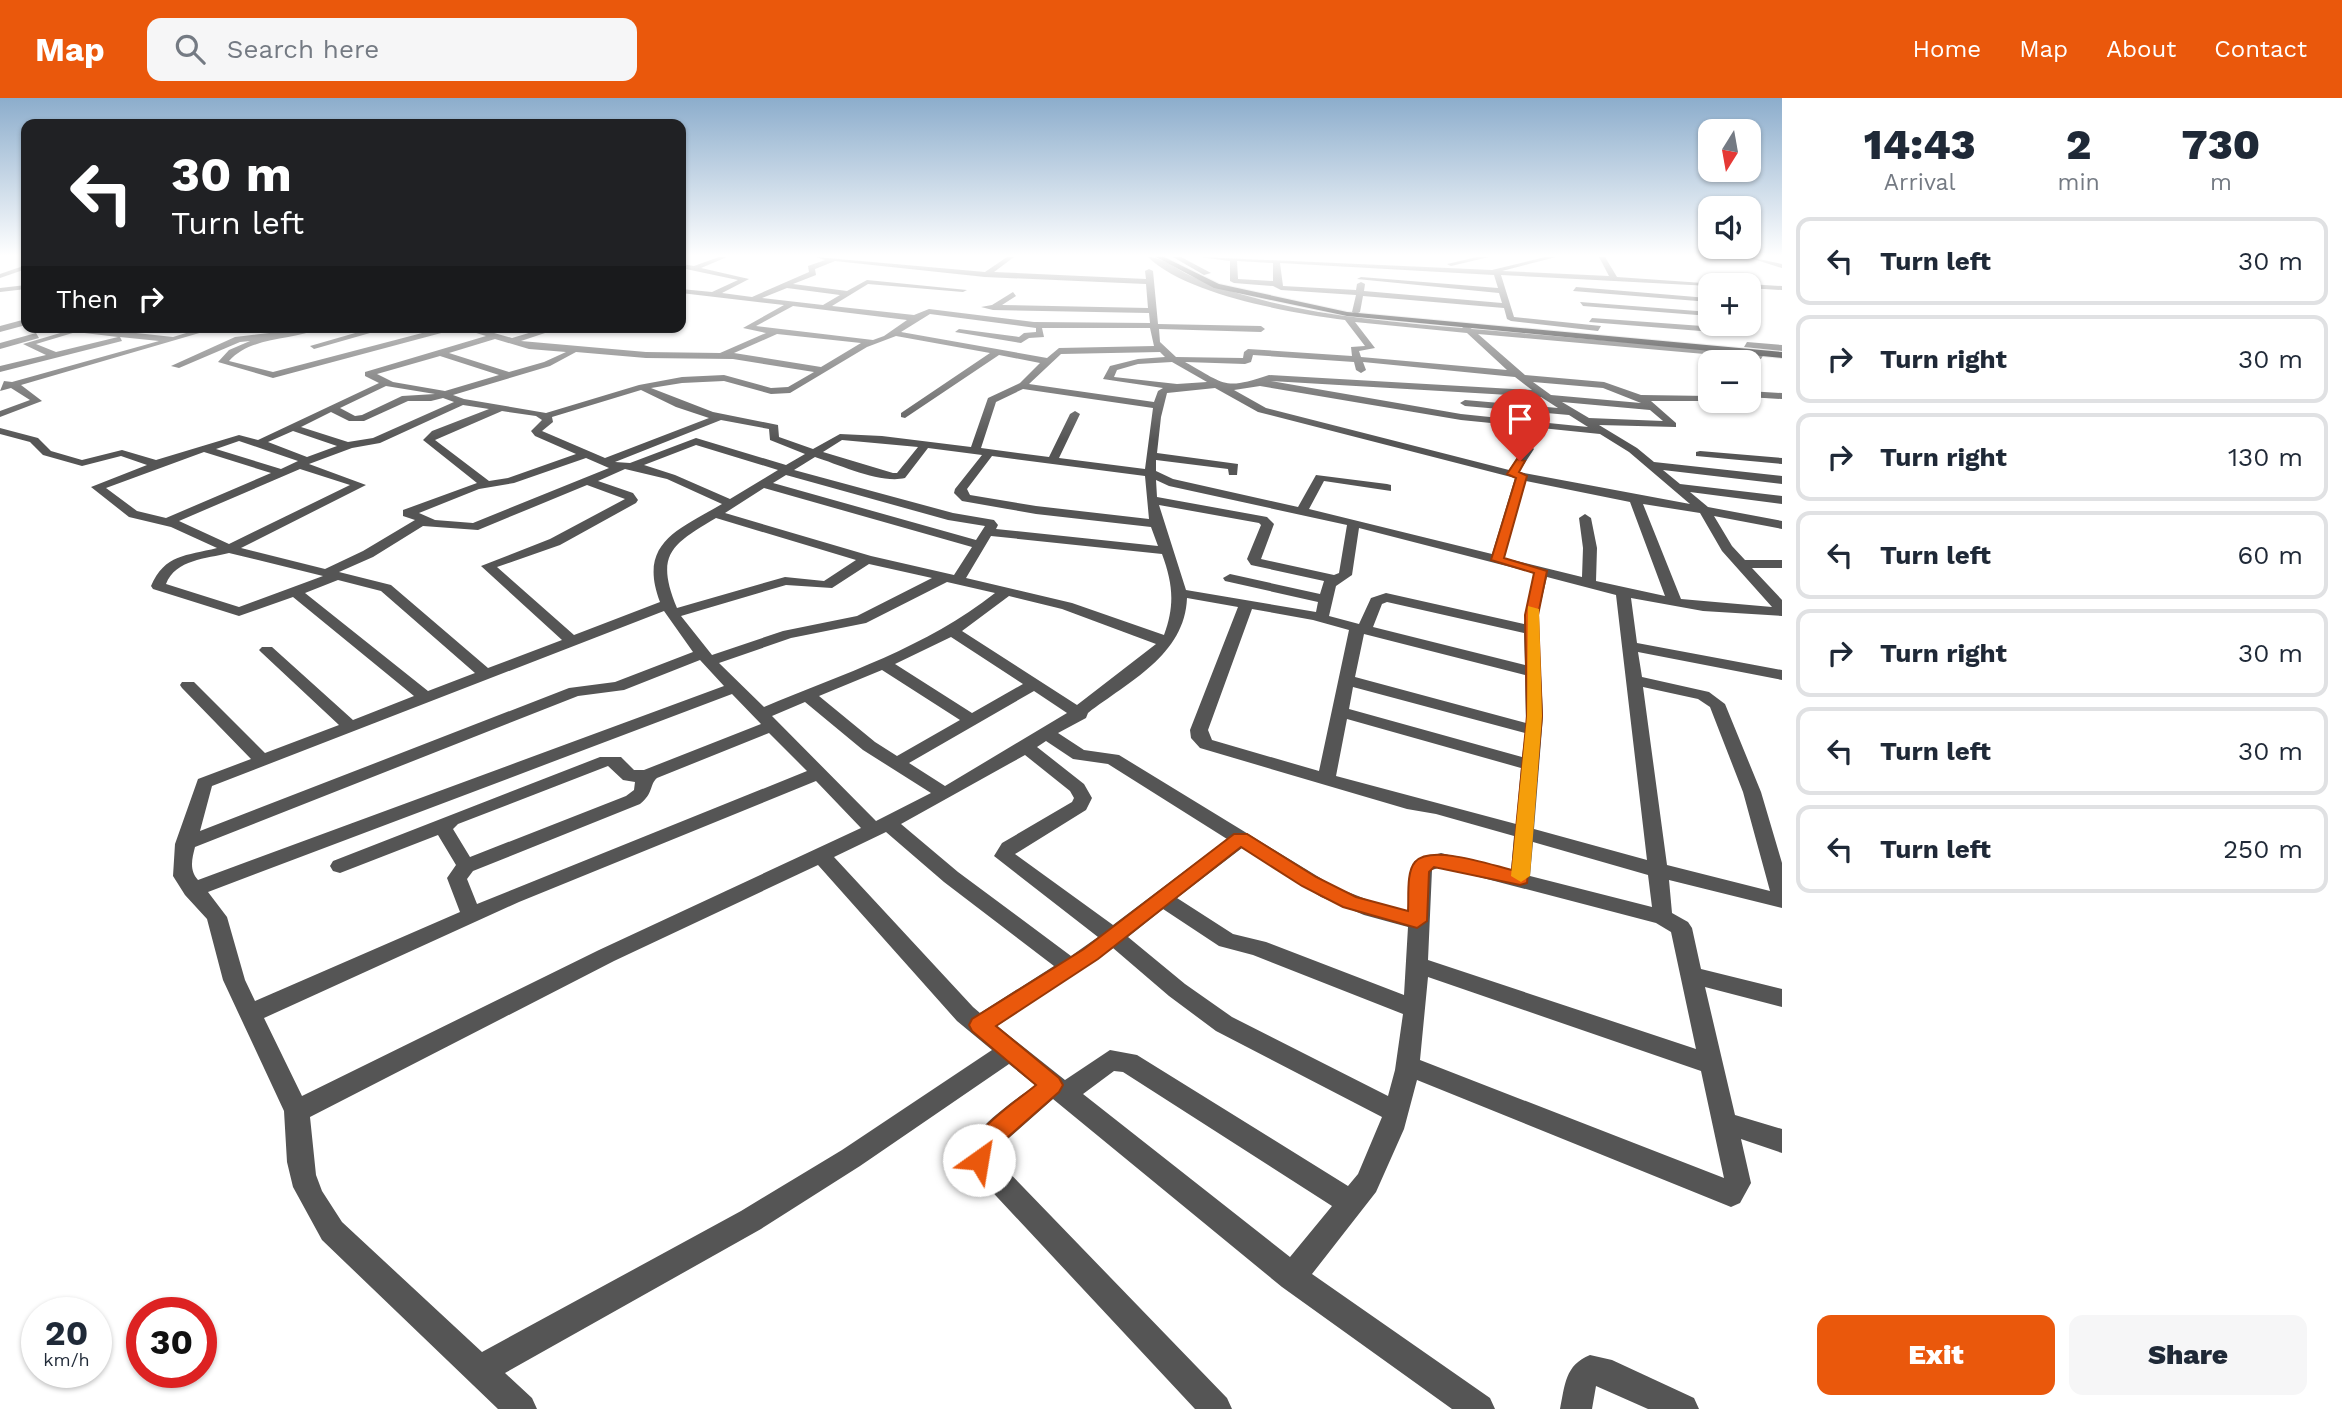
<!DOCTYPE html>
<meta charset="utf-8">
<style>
:root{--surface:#fff;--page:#f6f6f7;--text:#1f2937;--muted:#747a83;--line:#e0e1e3;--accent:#ea580c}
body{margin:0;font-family:"Work Sans",sans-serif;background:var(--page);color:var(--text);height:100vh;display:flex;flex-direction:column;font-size:26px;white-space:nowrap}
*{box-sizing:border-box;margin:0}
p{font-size:23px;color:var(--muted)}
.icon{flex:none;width:38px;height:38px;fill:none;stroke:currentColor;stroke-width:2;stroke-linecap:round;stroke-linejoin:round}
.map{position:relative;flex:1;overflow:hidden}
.side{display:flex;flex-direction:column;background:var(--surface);width:560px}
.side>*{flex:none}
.banner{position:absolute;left:21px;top:21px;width:665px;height:214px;border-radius:14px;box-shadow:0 2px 5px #0004;background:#202124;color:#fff;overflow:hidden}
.needle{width:46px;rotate:191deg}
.buttons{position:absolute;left:1698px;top:21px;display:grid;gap:14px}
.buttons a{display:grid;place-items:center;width:63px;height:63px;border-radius:14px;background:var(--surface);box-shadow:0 2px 5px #0004;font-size:35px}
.speed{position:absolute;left:21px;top:1199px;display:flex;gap:14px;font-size:35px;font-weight:700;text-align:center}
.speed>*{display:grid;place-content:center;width:91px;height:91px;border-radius:50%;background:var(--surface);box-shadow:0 2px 5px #0004;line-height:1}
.speed small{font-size:18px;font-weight:400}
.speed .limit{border:10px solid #d22;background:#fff;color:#111}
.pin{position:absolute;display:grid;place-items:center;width:60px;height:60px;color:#fff;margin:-72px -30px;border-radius:50% 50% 50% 0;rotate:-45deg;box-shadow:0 0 7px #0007}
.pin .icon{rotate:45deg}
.me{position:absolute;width:77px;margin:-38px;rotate:32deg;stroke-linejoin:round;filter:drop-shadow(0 0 5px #0008)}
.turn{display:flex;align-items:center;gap:24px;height:147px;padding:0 35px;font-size:32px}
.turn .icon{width:91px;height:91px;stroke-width:2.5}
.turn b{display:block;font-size:49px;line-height:60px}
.then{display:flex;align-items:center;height:66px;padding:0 35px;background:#0003;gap:14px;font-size:26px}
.eta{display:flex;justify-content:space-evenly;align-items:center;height:119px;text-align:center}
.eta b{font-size:42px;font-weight:800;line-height:49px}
.button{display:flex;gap:14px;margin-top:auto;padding:14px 35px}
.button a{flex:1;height:80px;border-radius:14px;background:var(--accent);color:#fff;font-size:28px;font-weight:800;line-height:80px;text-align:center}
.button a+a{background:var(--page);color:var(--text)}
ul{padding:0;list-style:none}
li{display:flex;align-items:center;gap:21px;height:88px;margin:0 14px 10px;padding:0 21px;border:4px solid var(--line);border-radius:14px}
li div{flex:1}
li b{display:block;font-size:26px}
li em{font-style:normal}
header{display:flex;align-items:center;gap:42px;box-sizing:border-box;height:98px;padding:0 35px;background:var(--accent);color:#fff}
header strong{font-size:33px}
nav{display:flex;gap:38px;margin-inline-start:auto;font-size:24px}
.search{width:490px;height:63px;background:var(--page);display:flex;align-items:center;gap:18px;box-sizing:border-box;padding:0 24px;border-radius:14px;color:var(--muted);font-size:26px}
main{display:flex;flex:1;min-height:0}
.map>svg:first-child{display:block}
</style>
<header>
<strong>Map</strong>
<div class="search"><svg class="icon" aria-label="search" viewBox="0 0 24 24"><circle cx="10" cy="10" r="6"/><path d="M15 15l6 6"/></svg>Search here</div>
<nav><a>Home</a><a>Map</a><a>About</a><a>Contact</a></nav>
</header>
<main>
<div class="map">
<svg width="1782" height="1311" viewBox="0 0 1782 1311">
<rect width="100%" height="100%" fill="#fff"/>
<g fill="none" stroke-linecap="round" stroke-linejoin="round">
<!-- major casing -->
<g stroke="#dbdbdb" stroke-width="2">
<polygon id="major" points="1156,159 1164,159 1219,186 1347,214 1782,254 1782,260 1347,218 1214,190"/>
</g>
<!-- minor -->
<g fill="#555" fill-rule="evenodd">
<path d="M719,159h8l-26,11 48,11 -27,14 30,4 57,-25 -1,-6 17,-6 -9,-3 169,15 22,-15h7l-20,15 152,7 -1,-8 4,-2 4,2 5,53 103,2 4,3 -4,3 -102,-3 1,13 16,15 67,1 1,-6 4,-3 104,7 -1,-9 14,-1 -20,-26c-54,-7 -158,-25 -197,-63 15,0 29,13 43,19 13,6 26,11 40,15 75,24 153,30 231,37l4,-3 6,4 292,25 -3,5 -283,-25 47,41 79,7 37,13 69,1v5h4h-63l25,22v4l-77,-2 38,23 17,14 128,14v8l-119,-14 17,14 102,12v8l-92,-12 18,15 74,14v8l-68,-13 18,30 13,14h37v8h-30l30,32v16l-79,-5 -72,-13 6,45 145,27v10l-144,-28 4,25 67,15 16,12 36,88 21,71v45l-113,-28 3,33 16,9 4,6 9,41 81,20v18l-77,-20 30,128 47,14v24l-41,-14 10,44 -11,20 -9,4 -314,-127 -13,49 -28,63 -64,82 178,124 5,11h-43l-170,-122 -229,-188 -60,53v4l234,242 5,11h-37l-225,-241c-15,-31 43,-65 65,-83l-26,-21 -149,102 -99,63 -256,144 27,25 5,11h-39l-176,-169 -29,-53 -6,-25 -3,-51 -61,-131 -16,-61 -22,-24 -12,-19 2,-32 23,-65 53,-20 -69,-71 -2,-3 2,-3h12l71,71 74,-28 -77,-72 -3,-3 3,-3h10l81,73 61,-24 -121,-99 -54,19 -86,-27 -2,-3c14,-32 35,-30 66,-38l-46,-21 -42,-10 -38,-30 56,-22 -26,-9 -39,10 -39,-11 -13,-13 -30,-8v-6l38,10 13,13 31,9 40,-10 34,10 83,-25 19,5 121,-57 -14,-7v-4l121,-36 -26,-8 -187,50 -55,-16 11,-12 21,-9 -10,1 -61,26 -8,-2 64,-29 86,-10c-28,15 -69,8 -92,34l44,11 172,-45h28l39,11 37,-11h14l-42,14 125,11 74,1 46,-20 -23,-5 41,-23 -103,-12v-4l31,3 26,-12 -57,-12v-4l13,2zM835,163l150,16 161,7 2,24 -146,-3 14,-9 -3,-4 -21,13 -11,2 12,3 156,3 1,10 -116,-1 -105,-13 -15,6 -82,-9 36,-22 95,8 4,-2 -100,-10 -20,11 -54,-7 23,-9 -1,-6zM787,190l53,7 -17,10 -61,-7zM793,208l114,14 -23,16 -11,4 -117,-14zM930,216l106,14v4l-12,1 -5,4 -60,-8 -4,3 66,11 8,-5 15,-1 -2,-9h108l4,18 -95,2 -12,10 -146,-26zM1355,224l112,11 40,37 -146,-13 -2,-6 16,-3zM777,236l84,9 -40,24 -87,-14zM896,238l94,17 -89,60v4l4,1 94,-63 41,8 -20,20 -32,15 -17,49 -89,-11 -42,-2 -27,15 -34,-12 -1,-12 -65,-13 -62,-24 31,-5 42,-2 47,13 19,-1 77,-46zM495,241l34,10 37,3 -22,10 -35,10 -60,-19zM576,254l70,6 87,1 81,13 -26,15 -17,1 -47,-13 -42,2 -43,8 -93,28 -82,-14 -11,-4 97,-29zM1160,254l5,5 -27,2 -28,7 -7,13 60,9 -5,3 -4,11 -125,-18 32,-30zM1253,257l101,7 2,8 5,3 5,-3 -3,-8 152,15 17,13 -263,-15c-45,15 -43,10 -84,-13l60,2 6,-2zM440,258l59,19 -54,16 -52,-9 -16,-8zM1172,264l35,20 -30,2 -63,-7 3,-7 21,-6zM1271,283l270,16 17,11 -93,-8 -5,3 5,3 104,9 19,12 -127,-13zM1533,284l70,6 38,15 -90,-8zM386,288l49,8 -33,2 -40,19 -7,1 -15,-8zM1260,288l201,34 139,14 29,18 61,52 -171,-32 15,-23 -2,-2h-8l-15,23 -243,-62 -32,-18zM1215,290l43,24 257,66 -23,76 -183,-45 15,-28 67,10v-6l-4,-1 -71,-9 -18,32 -125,-28 -17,-8v-11l72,9 1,6h8l1,-11 -81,-11 4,-36 6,-24zM1023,291l130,19 -8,61 -86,-11 21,-44 -5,-3 -5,3 -21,43 -68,-9 15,-46zM641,292l35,17 33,11 -104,40 -63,-27 11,-9 -1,-5zM443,300l11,4 -81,36 -25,4 -47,-15 30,-15 18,9h15l44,-20h23zM1562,304l88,8 13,11 -74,-3zM463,307l26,4 -57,22 -9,9 54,43 -74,27v6l12,4 -52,31 -38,18 -84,-21 125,-63 -57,-21 43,-16 28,-5zM502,313l34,5 6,4 -11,11 4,5 41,18 -68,24 -19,3 -54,-41zM721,322l48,9 1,11 35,14 -19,11 -90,-27 -66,25 -15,-1zM293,333l44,15 -30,11 -39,-15zM842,342l76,7 -21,26h-4l-70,-21zM239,343l59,20 -17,8 -65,-20zM696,347l82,25 -48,29 -55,-24 -31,-10zM928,350l54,7 -27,34 -1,4 8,8 74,13 115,13 7,19 -162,-17 2,-4 -4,-5 -41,-7 -159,-43 21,-13c25,8 66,27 90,21zM204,354l67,21 -105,45 -29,-7 -31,-23zM992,358l153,20 4,43 -113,-13 -66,-11 -3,-6zM586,360l23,10 -136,55 -38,-3 -16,-7 60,-24 35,-6zM300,371l50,16 -121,59 -50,-23zM625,371l42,10 55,25c-42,25 -85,38 -62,98l-86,33 -77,-68 63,-22 76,-42 2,-3 -5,-7 -35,-12zM786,377l162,45 37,6 -9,14 -203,-57zM1156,382l13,6 178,39 -8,48 -5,2 -73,-16 13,-35 -7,-7 -110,-20zM1526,383l104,21 35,94 -69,-15 1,-33 -6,-30 -6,-4 -6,4 4,30 -1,29 -78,-19zM587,387l38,14 -75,40 -69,27 81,74 -74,28 -97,-83 -52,-13 34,-15 50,-31 55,4zM764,390l208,59 -18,28 -83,-19 -146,-43zM1643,406l57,9 22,38 50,56 -91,-8zM1159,407l100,18 2,2 -14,34 4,6 73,16 -4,13 -90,-20 -7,4 2,3 93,21 -2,10 -130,-22zM716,420l140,42 -32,21 -39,-4 -108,31c-23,-55 -4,-64 39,-90zM1359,430l175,45 -10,51 -138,-31 -15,5 -12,26 -30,-8 7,-30 16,-11zM991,438l171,18c11,30 13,51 2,81l-92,-32 -106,-25zM229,455l94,23 -84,31 -73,-23c10,-25 40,-25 63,-31zM869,466l63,14 -75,38 -74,15 -71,24 -31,-39 105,-31 46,3zM1547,479l69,18 31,265 -113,-31 9,-113 -5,-101zM338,482l43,11 94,82 -47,18 -123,-98zM947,484l48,11c-68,54 -152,81 -231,114l-45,-44 72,-25 75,-15zM1009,498l53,13 94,35 -79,61 -115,-74zM1187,500l51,9 -48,123 1,8 9,10 207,61 29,5 78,22 -3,35 -70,-18 -26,8 -3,5 -3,45 -33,-8 -41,-16 -216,-132 -35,-5 -26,-17 28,-15 2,-5c40,-31 97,-58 99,-115zM1387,504l137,31 1,32 -152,-38 9,-23zM1252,511l61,11 36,10 -30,141 -107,-31 -4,-10zM664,513l29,41 -78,30 -46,6 -369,143 12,-45zM1364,536l161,41 1,48 -171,-46zM951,539l72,47 -51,29 -77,-49zM700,562l24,26 -526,194c-9,-10 -6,-21 -3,-33l383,-151 46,-6zM882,572l78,50 -63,36 -22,-14 -56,-46zM1353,589l172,46 -3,24 -173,-48zM1643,589l55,12 12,8 33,85 27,99 -103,-26zM1034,593l33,22 -122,73 -36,-23zM732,596l29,30 -117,46h-10l-13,-13h-21l-267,104 -3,5 3,5 7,2 98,-38 18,30 -9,13 13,34 -205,89 -10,-21 -18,-63 -19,-25zM805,604l58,48 68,43 -55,28 -104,-105zM1347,621l174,49 -5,56 -180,-48zM769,635l38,38 -330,133 -10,-25 6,-8 167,-67c14,-11 9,-19 17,-26zM1046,643l27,18 35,5 119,75 -114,86 -98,-71 71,-44 6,-12 -8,-14 -47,-37zM1025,657l45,36 4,7 -2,4 -70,41 -8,13 104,81 -27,19 -113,-84 -57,-48zM608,668l15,14 12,2 -1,8 -8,6 -156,61 -17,-28 5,-5zM816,683l45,47 -262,122 -297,146 -38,-78 255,-116zM886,734l58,50 110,84 -74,47 -7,-6 -139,-150zM1533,744l115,33 4,32 -122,-31zM1242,750l79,49 43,18 44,12 -4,68 -138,-53 -33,-8 -56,-36zM818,767l139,156 35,29 -150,100 -101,61 -259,141 -140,-130 -20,-31 -6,-16 -6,-58 304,-156zM1441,769l215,56 15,9 25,117 -268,-89 4,-90zM1163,811l56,37 34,9 150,59 -8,56 -7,26 -156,-79 -47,-33 -57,-47zM1113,850l56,48 47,35 166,86 -24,57 -10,12 -211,-131 -27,-5 -45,30 -68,-54zM1428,879l273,94 23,107 -304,-118zM1114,973l9,1 209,134 -42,51 -207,-163z"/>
<polygon points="1173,159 1181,159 1211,175 1204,177"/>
<path d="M1200,159l292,13 53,-13h11l-54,14 107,5 -10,-19h6l12,20 115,8 -22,1 -209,-11 13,42 87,9 -3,5 -87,-10 -4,-2 -3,-11 -141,-12 -3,16 -4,2 -4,-2 4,-17 -75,-5 -8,-4 -39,-3 -4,-2v-20zM1237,163l36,2v18l-35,-2zM1280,165l214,12 4,13 -137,-11 -4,2 142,14 3,10 -138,-12 1,-7 -4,-2 -4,2 -1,6 -73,-4z"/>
<polygon points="1477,159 1489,159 1451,168 1447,166"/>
<polygon points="1749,159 1782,166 1782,170 1750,160"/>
<polygon points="26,167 26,171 0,180 0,176"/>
<polygon points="1748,186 1782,188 1782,192 1748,190 1748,187 1745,187"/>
<polygon points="26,187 26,191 0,194 0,190"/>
<polygon points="1576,189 1708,200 1710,204 1573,193"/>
<polygon points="1580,204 1710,214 1710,218 1583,208"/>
<polygon points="1748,217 1753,217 1754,219 1748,221"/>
<polygon points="1592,220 1730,230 1727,226 1736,226 1742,233 1738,236 1589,224"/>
<polygon points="26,221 26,227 0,234 0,228"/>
<path d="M52,229h29l92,10 33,-10h14l-199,58 21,16 -42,16v-6l30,-11 -19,-12 -11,3 4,-10 8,1 147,-41 -39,-4 2,4 -122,31v-6l46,-11 -23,-11 44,-13zM76,234l42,5 -62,15 -20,-8z"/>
<polygon points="376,229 391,229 314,251 310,248"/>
<polygon points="36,235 39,240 0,251 0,245"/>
<polygon points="1747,244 1782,247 1782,253 1744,249"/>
<polygon points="1748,293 1782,295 1782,301 1748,299"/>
<polygon points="1700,353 1782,360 1782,366 1696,358 1696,354"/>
<path d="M1590,1257l22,5 82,38 5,11h-51l-52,-23 -4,23h-32c5,-24 5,-44 30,-54z"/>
</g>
<!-- major -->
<use href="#major" fill="#000" fill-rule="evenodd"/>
</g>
<!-- sky -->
<linearGradient id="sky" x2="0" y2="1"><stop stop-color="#8cadcc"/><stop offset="0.46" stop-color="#fff"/><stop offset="1" stop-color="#fff" stop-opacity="0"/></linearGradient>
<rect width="1782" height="342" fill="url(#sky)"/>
<!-- route -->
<path fill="#ea580c" stroke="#983908" stroke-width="2" d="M1517,361l8,2 -6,11 8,4 -23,82 43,13 -9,44 4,101 -15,167 -7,2 -86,-18 -5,5 -2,49 -10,7 -74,-21 -41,-21 -61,-39 -143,112 -102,67 63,52 4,7 -4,7 -67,59 -4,16 -9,3 -8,-3c-13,-30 44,-64 65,-82l-64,-54 -3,-6 3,-6 112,-70 150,-115h13l69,43 40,20 52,14c1,-13 -2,-39 7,-49 16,-18 76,3 97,8l15,-154 -2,-101 9,-42 -43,-13 25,-82 -9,-4z"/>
<!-- slow -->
<polygon fill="#f59e0b" points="1528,508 1539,511 1542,618 1530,778 1521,784 1511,778 1527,618"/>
</svg>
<div class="buttons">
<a><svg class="needle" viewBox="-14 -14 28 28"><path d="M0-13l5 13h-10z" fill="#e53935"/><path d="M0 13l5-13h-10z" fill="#747a83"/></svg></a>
<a><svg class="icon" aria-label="sound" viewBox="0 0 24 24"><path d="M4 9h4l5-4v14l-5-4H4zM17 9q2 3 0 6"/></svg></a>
<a>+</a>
<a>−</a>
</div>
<div class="speed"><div>20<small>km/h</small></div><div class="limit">30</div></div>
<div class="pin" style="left:1520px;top:363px;background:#d93025"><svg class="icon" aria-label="arrive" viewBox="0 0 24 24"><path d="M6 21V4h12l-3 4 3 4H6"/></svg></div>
<svg class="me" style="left:979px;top:1062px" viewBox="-20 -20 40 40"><circle r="19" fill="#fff"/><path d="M0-13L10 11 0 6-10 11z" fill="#ea580c"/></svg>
<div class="banner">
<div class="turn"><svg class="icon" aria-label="left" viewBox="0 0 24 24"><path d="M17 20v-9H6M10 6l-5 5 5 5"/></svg><div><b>30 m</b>Turn left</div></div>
<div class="then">Then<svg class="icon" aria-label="right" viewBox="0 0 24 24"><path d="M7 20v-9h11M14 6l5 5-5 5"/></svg></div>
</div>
</div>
<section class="side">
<div class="eta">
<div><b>14:43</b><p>Arrival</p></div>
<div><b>2</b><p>min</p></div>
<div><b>730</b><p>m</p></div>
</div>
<ul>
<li><svg class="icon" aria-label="left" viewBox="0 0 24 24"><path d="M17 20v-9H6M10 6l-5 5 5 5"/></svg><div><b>Turn left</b></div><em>30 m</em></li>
<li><svg class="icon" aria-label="right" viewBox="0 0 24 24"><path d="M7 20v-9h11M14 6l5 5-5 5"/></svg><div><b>Turn right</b></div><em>30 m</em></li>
<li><svg class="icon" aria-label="right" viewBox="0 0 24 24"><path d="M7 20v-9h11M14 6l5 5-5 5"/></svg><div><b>Turn right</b></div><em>130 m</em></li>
<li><svg class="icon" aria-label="left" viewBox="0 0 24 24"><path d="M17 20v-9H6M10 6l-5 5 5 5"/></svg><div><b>Turn left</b></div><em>60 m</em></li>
<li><svg class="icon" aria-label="right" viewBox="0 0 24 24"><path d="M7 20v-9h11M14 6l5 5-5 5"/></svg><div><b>Turn right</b></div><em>30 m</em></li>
<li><svg class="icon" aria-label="left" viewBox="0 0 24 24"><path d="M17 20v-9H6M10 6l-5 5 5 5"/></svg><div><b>Turn left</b></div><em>30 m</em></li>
<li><svg class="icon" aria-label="left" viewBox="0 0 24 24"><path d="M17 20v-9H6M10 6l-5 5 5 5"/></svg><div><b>Turn left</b></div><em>250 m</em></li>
</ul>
<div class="button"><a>Exit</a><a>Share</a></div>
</section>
</main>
